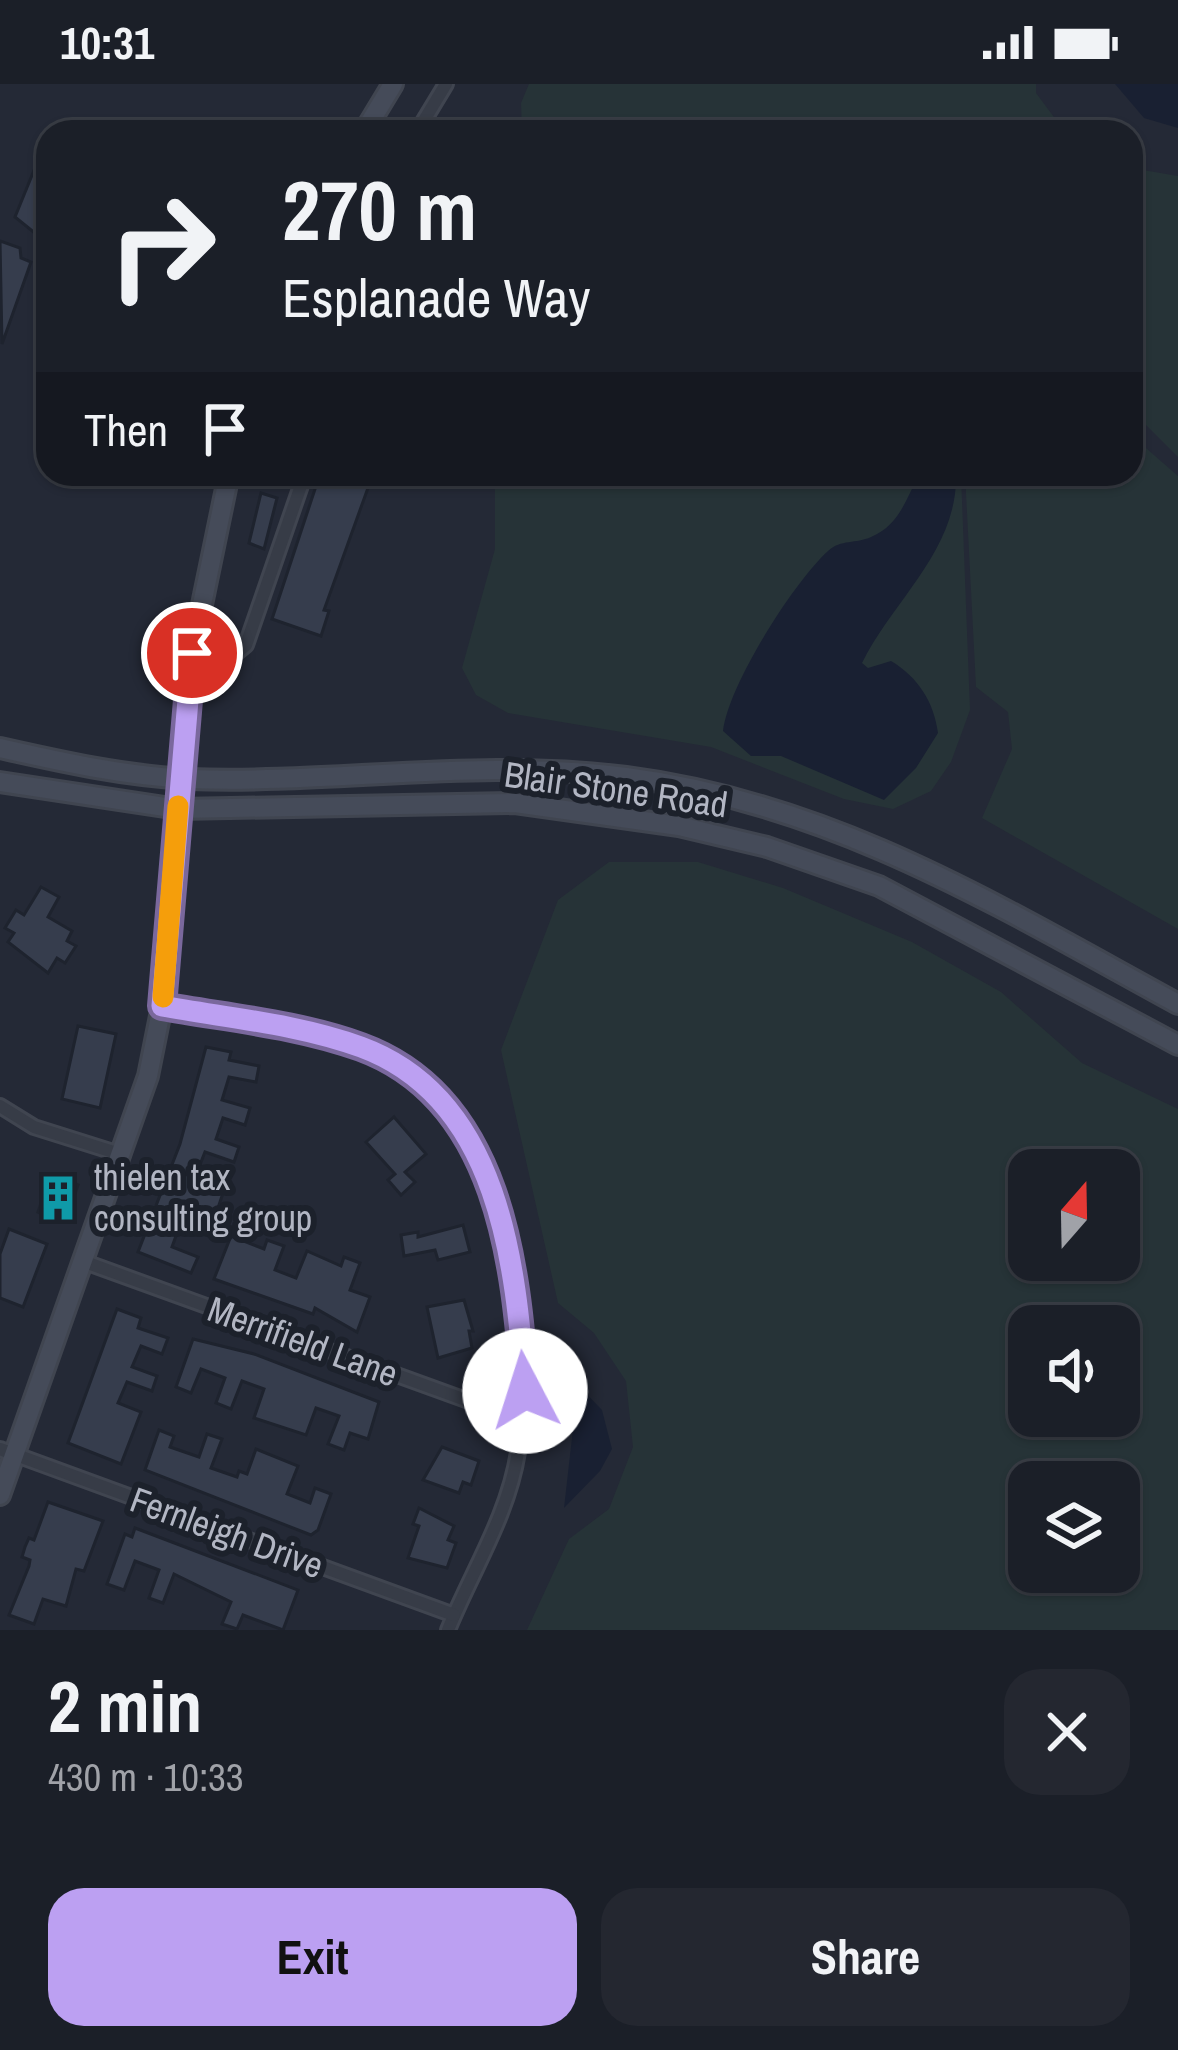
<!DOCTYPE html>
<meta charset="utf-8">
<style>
:root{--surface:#1b1f28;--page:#242730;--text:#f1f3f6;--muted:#a0a2a8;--line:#393d45;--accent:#bca0f2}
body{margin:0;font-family:"Archivo Narrow",sans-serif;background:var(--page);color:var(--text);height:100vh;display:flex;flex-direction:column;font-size:45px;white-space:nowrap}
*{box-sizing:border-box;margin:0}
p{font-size:39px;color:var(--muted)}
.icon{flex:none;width:66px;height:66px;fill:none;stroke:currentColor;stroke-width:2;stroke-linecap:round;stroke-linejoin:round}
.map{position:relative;height:1546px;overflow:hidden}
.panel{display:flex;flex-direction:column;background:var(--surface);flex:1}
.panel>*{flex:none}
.guide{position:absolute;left:36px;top:36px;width:1107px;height:366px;border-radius:36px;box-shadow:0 3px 9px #0004,0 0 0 3px var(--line);background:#1b1f28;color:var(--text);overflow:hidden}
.needle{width:78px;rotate:20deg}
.fabs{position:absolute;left:1008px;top:1065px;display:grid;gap:24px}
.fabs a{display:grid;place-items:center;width:132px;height:132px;border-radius:24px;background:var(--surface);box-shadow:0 3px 9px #0004,0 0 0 3px var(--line);font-size:60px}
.pin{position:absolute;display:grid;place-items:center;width:102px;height:102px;color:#fff;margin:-51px;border:6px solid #fff;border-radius:50%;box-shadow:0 3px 12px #0007}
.me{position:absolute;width:132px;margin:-66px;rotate:355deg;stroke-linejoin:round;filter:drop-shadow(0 0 9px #0008)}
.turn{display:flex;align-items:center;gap:42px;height:252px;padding:0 48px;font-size:54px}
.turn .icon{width:156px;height:156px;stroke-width:2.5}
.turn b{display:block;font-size:84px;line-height:102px}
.then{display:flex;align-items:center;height:114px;padding:0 48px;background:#0003;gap:24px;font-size:45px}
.round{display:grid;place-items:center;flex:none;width:126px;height:126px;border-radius:36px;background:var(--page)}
.summary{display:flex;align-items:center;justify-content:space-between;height:204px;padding:0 48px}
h1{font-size:72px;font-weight:700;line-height:90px}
.primary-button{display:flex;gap:24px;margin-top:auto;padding:24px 48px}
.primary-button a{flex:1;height:138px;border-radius:36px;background:var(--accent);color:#111;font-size:48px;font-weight:700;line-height:138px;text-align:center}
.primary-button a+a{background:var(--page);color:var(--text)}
.status{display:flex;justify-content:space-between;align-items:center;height:84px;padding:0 60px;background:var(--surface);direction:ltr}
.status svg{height:33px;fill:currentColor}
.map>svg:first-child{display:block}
</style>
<div class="status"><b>10:31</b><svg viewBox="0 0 49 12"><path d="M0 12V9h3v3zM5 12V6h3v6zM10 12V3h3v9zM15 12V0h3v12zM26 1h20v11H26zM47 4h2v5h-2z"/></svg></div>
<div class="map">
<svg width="1178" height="1546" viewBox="0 0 1178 1546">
<rect width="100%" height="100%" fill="#242936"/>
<!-- green -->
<g fill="#263337" fill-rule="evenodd">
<polygon points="529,0 1036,0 1036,9 1065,48 522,48 521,19"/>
<polygon points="1131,84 1178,92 1178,373 1131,326"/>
<polygon points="1131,351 1178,392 1178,845 982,734 1012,665 1008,628 976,603 965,390 1131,390"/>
<polygon points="495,390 961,390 970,626 951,678 931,707 893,725 844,715 711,663 508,629 476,611 462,584 495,465"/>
<path d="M609,778h89l85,26 129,54 89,50 81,71 96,46v521h-651l42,-91 40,-30 24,-62 -7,-66 -32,-48 -36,-30 -57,-253 57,-150zM1029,1086h90v90h-90zM1119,1242v90h-90v-90zM1119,1398v90h-90v-90z"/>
</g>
<!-- water -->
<g fill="#192032">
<polygon points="1115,0 1178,0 1178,44 1144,34"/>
<path d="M920,390h36c2,76 -63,126 -94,189l6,5 23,-7c27,16 43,41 47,72l-22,35 -32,32 -103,-44h-30l-28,-25c5,-45 70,-148 105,-180 13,-12 28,-7 43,-14 30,-13 34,-38 49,-63z"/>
<polygon points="578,1301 602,1326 612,1365 600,1387 564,1424"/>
</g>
<!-- building -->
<g fill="#363d4d" stroke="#1e232e" stroke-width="3">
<polygon points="37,79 48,84 48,146 39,142 36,150 15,133"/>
<polygon points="0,157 20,164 21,174 31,178 2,260"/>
<polygon points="320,390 373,390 324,526 329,527 321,552 272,535"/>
<polygon points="261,409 277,414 264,465 249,459"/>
<polygon points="41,803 59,813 48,833 72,847 67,857 76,862 65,879 57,874 48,889 8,858 14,849 5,844 16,826 24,831"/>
<polygon points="78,942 116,950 100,1024 62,1015"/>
<polygon points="206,963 231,968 229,976 259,982 256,998 229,993 222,1016 250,1024 245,1041 223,1034 216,1055 239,1063 234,1078 205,1068 196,1091 225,1103 209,1151 180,1141 172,1163 198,1173 191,1189 138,1168 180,1060"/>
<polygon points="394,1033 426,1070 405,1088 415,1098 401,1111 388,1096 395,1090 366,1058"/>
<polygon points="51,1091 78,1101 65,1138 38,1128"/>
<polygon points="463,1141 470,1168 438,1176 435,1166 404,1172 401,1151 418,1148 418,1153"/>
<polygon points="9,1145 47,1160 23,1223 0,1214 0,1170"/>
<polygon points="231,1152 264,1165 267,1156 284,1162 275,1186 296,1194 307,1167 341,1182 344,1173 360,1179 350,1206 370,1213 357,1248 315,1224 313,1230 214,1195"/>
<polygon points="464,1216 473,1247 469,1247 472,1264 438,1274 427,1223"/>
<polygon points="117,1225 141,1234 138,1244 168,1254 162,1270 141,1262 132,1283 157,1292 152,1307 127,1298 118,1319 141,1328 121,1380 68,1359"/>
<polygon points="193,1255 254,1270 379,1318 368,1355 350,1349 344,1366 328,1360 339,1332 316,1324 306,1351 254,1334 264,1305 242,1297 231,1325 216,1319 225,1294 201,1285 191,1309 176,1303"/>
<polygon points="159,1346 174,1352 170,1363 199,1373 207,1350 222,1355 211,1384 237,1393 239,1387 247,1390 256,1365 298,1382 287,1410 310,1419 315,1404 331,1410 318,1446 311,1451 145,1386"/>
<polygon points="442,1363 479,1377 471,1401 463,1398 459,1409 423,1396"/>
<polygon points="48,1418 103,1437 84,1487 76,1485 66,1522 43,1515 34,1540 9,1531 29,1482 30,1476 22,1473 25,1463 29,1454 34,1456"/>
<polygon points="419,1424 454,1442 448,1456 456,1459 447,1484 408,1474 419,1442 413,1440"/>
<polygon points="135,1444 298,1506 283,1546 243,1531 237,1545 222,1540 231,1518 174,1490 163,1519 149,1514 159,1486 135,1477 124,1506 107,1500 125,1450 132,1453"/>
</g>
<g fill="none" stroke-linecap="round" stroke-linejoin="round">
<!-- street casing -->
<g stroke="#404550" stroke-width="18">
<g id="street">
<polyline points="417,48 446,0"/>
<polyline points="191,579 229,575 246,561 305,390"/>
<path d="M162,922c71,13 159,16 223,52 122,68 153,266 133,394 -10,64 -46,119 -70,178"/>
<polyline points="0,1022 34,1043 123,1071"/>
<polyline points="85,1178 521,1336"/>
<polyline points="0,1365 454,1531"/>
</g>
</g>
<!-- secondary casing -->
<g stroke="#404550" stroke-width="24">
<g id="secondary">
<polyline points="364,48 393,0"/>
<path d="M0,664c62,14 125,28 189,31 146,5 291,-21 437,-2 208,27 372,129 552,227"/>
<polyline points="0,698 178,725 515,719 679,742 767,763 879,802 1178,961"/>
<polyline points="0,1411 148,992 162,922 192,569 229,390"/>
</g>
</g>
<!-- street -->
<use href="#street" stroke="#373c47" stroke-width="12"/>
<!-- secondary -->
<use href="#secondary" stroke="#454b59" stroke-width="18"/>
</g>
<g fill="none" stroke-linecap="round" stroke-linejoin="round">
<!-- route casing -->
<g stroke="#7a689d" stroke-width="30">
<path id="route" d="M192,569l-30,353c66,12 136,18 199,41 139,51 155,218 164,344"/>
</g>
<!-- route -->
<use href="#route" stroke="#bca0f2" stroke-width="21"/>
<!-- slow -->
<polyline stroke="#f59e0b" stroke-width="21" points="163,913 178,722"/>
</g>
<!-- icons -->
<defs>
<g id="building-bare" transform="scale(3.6)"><path d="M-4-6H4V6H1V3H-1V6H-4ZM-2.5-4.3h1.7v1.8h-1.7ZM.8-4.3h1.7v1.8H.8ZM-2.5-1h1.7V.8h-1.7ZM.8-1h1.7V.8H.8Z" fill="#0f9aa8" stroke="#1c212b" stroke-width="2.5" paint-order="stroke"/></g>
</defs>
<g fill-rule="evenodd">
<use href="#building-bare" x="58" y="1114"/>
</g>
<g text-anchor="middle" stroke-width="12" stroke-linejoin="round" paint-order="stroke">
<!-- street labels -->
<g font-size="36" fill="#b2b6c3" stroke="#1c212b">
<text transform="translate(616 705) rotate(8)" y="13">Blair Stone Road</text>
<text transform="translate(303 1257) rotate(20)" y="13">Merrifield Lane</text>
<text transform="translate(227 1448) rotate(20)" y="13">Fernleigh Drive</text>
</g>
<!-- poi labels -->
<g font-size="36" fill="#b2b6c3" stroke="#1c212b" text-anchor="start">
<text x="94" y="1106">thielen tax<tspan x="94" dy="41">consulting group</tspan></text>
</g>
</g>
</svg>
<div class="fabs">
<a><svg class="needle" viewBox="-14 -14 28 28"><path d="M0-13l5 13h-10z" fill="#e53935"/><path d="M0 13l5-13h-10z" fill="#a0a2a8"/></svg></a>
<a><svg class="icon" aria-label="sound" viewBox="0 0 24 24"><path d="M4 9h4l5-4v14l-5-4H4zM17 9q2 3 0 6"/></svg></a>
<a><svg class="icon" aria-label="layers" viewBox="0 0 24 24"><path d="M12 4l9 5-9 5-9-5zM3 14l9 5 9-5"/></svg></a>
</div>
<div class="pin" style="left:192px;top:569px;background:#d93025"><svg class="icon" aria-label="arrive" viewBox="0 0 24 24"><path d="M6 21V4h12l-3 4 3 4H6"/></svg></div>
<svg class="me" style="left:525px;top:1307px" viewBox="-20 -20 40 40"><circle r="19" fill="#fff"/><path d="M0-13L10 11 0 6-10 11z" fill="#bca0f2"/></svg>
<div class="guide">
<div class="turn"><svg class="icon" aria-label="right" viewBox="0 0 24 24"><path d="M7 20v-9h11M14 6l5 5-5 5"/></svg><div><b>270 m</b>Esplanade Way</div></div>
<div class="then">Then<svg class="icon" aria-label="arrive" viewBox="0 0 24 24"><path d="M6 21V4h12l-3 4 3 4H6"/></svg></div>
</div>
</div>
<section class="panel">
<div class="summary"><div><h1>2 min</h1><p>430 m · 10:33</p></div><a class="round"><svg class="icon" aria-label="close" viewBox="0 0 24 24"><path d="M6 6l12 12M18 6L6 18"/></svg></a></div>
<div class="primary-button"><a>Exit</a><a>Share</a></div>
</section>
